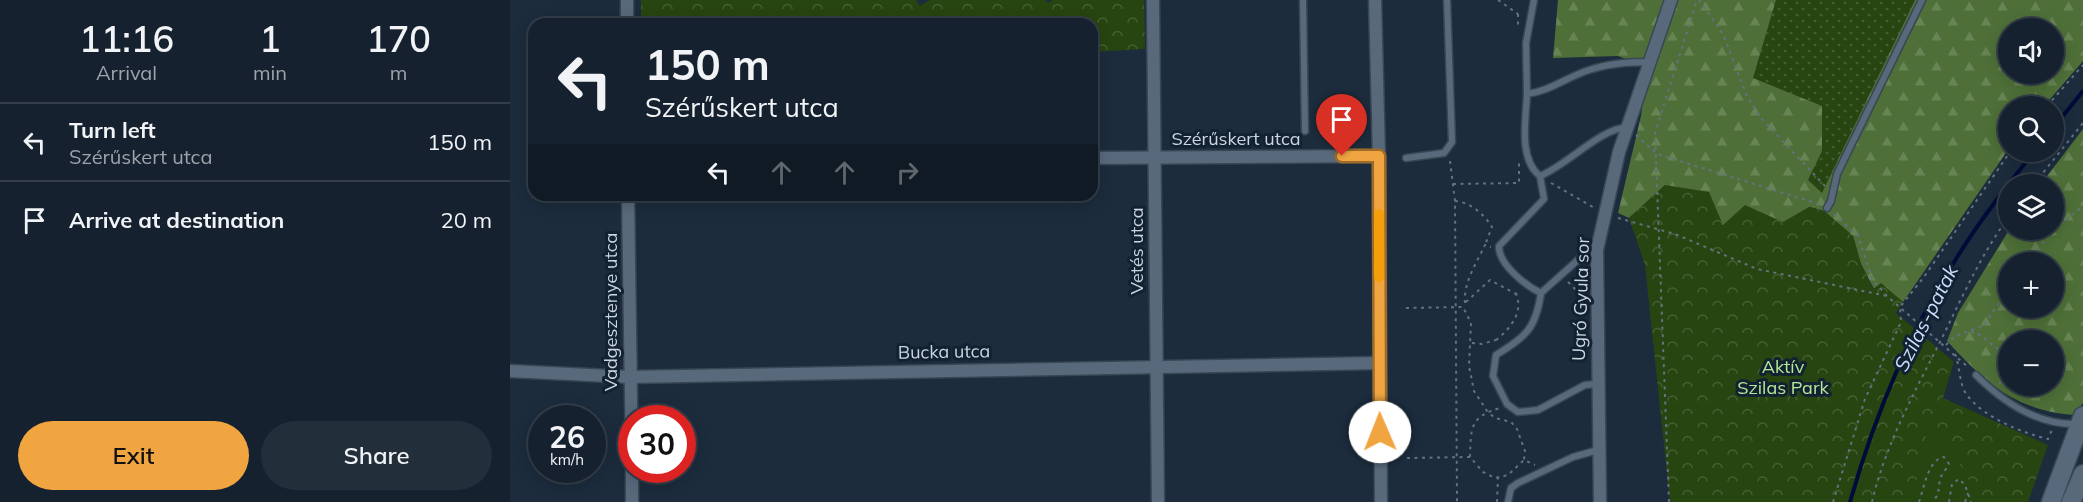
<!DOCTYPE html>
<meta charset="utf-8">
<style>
:root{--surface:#15212e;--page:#222e3a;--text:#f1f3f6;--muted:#9da3aa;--line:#343e4a;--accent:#f1a540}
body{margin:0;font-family:Mulish,sans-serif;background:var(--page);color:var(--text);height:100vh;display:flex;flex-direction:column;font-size:22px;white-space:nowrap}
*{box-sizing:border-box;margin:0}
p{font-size:20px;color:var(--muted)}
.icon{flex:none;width:33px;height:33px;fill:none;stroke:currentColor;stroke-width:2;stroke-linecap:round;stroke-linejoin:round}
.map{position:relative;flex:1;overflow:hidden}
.side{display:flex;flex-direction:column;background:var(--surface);width:510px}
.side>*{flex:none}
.hud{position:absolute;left:18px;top:18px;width:570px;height:183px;border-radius:18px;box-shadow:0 3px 15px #0003,0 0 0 2px var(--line);background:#15212e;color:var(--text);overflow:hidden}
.controls{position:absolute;left:1488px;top:18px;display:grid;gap:12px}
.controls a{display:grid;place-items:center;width:66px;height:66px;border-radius:50%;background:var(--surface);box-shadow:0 3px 15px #0003,0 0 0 2px var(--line);font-size:30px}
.speed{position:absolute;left:18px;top:405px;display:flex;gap:12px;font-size:30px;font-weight:700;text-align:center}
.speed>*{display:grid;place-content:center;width:78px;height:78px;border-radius:50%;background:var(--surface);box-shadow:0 3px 15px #0003,0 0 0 2px var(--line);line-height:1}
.speed small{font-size:15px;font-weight:400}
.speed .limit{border:9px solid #d22;background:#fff;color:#111}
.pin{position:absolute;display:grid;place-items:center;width:51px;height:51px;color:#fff;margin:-62px -26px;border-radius:50% 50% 50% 0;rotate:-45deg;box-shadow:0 0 6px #0007}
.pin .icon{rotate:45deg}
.me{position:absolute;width:66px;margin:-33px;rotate:359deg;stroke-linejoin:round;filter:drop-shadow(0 0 4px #0008)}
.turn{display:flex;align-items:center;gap:21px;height:126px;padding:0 18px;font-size:27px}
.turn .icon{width:78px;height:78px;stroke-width:2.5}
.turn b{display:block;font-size:42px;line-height:51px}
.lanes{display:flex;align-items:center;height:57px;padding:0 18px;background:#0003;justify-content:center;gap:30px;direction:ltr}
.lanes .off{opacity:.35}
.eta{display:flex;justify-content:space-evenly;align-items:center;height:102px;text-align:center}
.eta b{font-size:36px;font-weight:600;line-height:42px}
.action{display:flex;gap:12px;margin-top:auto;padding:12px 18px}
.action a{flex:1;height:69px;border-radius:36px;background:var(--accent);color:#111;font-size:24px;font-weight:600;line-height:69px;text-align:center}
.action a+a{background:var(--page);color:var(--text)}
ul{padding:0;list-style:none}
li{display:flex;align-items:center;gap:18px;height:78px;padding:0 18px;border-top:2px solid var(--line)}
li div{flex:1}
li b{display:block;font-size:22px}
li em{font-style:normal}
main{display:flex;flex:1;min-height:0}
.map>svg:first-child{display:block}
</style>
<main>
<section class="side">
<div class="eta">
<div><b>11:16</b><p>Arrival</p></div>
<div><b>1</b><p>min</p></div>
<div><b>170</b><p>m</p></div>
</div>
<ul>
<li><svg class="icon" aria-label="left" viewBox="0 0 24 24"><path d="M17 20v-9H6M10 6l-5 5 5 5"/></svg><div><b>Turn left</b><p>Szérűskert utca</p></div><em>150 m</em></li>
<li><svg class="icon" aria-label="arrive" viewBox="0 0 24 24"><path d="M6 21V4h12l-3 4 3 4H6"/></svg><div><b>Arrive at destination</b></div><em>20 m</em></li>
</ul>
<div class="action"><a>Exit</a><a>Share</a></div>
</section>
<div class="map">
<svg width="1573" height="502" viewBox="0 0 1573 502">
<defs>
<pattern id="grass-dots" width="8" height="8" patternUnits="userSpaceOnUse" patternTransform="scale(1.5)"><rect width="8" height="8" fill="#274510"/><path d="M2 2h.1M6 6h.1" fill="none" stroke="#455f32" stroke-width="1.8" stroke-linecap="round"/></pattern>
<pattern id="forest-firs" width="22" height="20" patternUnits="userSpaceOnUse" patternTransform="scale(1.5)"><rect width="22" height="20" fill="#4e7038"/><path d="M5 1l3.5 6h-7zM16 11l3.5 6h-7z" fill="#668454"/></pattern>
<pattern id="park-crowns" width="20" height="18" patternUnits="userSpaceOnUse" patternTransform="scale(1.5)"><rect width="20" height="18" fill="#274510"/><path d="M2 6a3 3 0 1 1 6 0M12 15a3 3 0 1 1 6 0" fill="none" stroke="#455f32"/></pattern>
</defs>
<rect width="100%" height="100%" fill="#1c2c3d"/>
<!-- grass -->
<polygon fill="url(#grass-dots)" points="1266,0 1405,0 1312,194 1298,180 1312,150 1243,78"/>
<!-- forest -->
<g fill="url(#forest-firs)" fill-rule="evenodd">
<path d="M1048,0h218l-23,78 69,28v45l-14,29 14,13 93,-193h168v61l-39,45h-36v44l-105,152 -22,-18 -7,5 -13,-25 -8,-28 -29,-25 -14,-4 -27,16 -60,3 -58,-41 -36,33 -11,-5 23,-97 6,-49 -29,-11 -65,2zM1498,28h46v46h-46z"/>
<path d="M1573,129v274l-9,12c-60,-5 -88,-32 -127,-74l11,-28 51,-83h45v-46h-13zM1498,262h46v46h-46zM1498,340h46v46h-46z"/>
</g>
<!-- park -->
<g fill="url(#park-crowns)">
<polygon points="131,0 406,0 410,6 420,0 536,0 538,3 543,0 634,0 635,49 582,52 582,24 131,24"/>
<polygon points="1155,185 1199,192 1213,225 1235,205 1273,222 1299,207 1314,211 1343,236 1351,264 1363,289 1371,283 1393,302 1386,313 1444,362 1433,398 1538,445 1518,502 1160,502 1135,265 1119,218"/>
</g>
<!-- pitch -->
<path fill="#274510" d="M1417,431c26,11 40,48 54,71h-69z"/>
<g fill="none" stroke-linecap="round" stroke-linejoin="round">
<!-- stream -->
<g stroke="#000b39" stroke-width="4">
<polyline points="1544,127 1573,91"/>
<path d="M1340,502c24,-84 59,-169 106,-243 23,-38 51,-73 78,-107"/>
</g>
<!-- lane casing -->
<g stroke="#394654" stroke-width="9">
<g id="lane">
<polyline points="793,0 795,131"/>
<polyline points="1017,94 1016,43 1024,0"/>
<polyline points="896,158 934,153 942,142 937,0"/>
<path d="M1030,176c-22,-17 -14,-57 -13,-82 23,-3 40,-17 62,-24 21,-7 40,-8 61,-8"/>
<polyline points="1317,208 1321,201 1327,174 1412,0"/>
<path d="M1087,250h-8l-48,43c-15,-7 -43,-29 -42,-47l45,-47 -4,-23c29,-12 59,-47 88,-49"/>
<path d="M1031,293c-5,35 -15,44 -45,62l-3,21 14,28 11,8 20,-2 47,-25 12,-1"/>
<path d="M1466,375c27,27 61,50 101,49"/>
<polyline points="998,502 1001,488 1008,483 1063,457 1088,450"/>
</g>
</g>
<!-- street casing -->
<g stroke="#394654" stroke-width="15">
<g id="street">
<polyline points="117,0 117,24"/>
<polyline points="643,0 648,502"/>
<polyline points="865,0 869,156 871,502"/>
<polyline points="582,158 869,156"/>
<polyline points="118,195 122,464"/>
<polyline points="0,371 119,377 869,363"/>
<polyline points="122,470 122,502"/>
<polyline points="1090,502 1087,250 1109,152 1161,0"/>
</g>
</g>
<!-- secondary casing -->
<g stroke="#394654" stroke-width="21">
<g id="secondary">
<polyline points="1541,502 1573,416"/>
<polyline points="1561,502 1573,474"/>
</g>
</g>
<!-- path -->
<g stroke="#647180" stroke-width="2" stroke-dasharray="3 4.5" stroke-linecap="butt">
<polyline points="988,0 1008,14"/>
<polyline points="1189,0 1213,34 1236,94 1250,117 1315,186"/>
<polyline points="1008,14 1008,27"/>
<polyline points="1537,106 1573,65"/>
<polyline points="1126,135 1147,154 1309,204"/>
<polyline points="940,161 945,201 947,502"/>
<polyline points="1041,183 1083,207"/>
<polyline points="943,184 1009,183 1009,162"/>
<polyline points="1524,184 1573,123"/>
<path d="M945,201c15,1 29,13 37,26l-7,18"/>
<polyline points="1324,214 1348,236 1362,279 1377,296 1459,368"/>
<polyline points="1108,218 1165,234 1247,269 1377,296"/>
<polyline points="1544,229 1573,206"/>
<polyline points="1519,262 1543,230"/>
<polyline points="1058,282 1075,299"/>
<polyline points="956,302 980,280 1006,294"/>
<path d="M955,303c-2,-20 12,-41 20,-58l6,2"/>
<polyline points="896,308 953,307 961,323 959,366 964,391 977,411 985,418 1001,422 1007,429 1015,451 1014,460"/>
<polyline points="1461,332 1466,332 1498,357"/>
<path d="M986,340c14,-11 28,-28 20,-46l4,-4"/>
<polyline points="962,343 972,344 986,340 989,344"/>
<polyline points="1436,345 1445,336 1473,326 1498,290"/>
<path d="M1445,354c5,12 4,31 12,41 16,22 55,38 81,44l4,-9"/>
<polyline points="1489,384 1498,373"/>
<path d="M960,457c1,-28 -1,-40 30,-49"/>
<polyline points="897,458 960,457 973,472 985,478 998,475 1014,460 1025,465"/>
<polyline points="987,502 988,478"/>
<polyline points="1159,502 1145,133 1187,0"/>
<polyline points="1323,502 1355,399 1391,322 1390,307 1414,277 1500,152"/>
<path d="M1362,502c13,-56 42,-109 68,-160 21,-42 40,-86 68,-124"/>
<path d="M1409,502c5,-14 9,-43 25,-45l5,7 -9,14 -2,16 -5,8"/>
<polyline points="1439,502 1442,484 1449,479 1455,485 1461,502"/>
<polyline points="1455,502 1458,493"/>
</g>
<!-- lane -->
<use href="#lane" stroke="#58697c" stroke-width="6"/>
<!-- street -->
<use href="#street" stroke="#58697c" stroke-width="12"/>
<!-- secondary -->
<use href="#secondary" stroke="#58697c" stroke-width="18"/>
</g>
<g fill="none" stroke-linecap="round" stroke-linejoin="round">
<!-- route casing -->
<g stroke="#9d6b2a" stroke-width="15">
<polyline id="route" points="832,156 869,156 870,432"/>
</g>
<!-- route -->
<use href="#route" stroke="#f1a540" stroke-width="10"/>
<!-- slow -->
<polyline stroke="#f59e0b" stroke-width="10" points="869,277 869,214"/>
</g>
<g text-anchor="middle" stroke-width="6" stroke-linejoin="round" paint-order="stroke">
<!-- street labels -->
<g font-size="18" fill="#ccd6e1" stroke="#132232">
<text x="726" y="145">Szérűskert utca</text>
<text transform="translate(627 251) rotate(-90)" y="6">Vetés utca</text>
<text transform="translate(1071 299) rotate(-88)" y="6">Ugró Gyula sor</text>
<text transform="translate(101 312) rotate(-90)" y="6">Vadgesztenye utca</text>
<text transform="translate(434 352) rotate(-1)" y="6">Bucka utca</text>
</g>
<!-- park labels -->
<g font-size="18" fill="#b4e796" stroke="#132232">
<text x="1273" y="373">Aktív<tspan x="1273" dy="21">Szilas Park</tspan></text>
</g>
<!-- water labels -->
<g font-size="20" font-style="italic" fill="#ccddfd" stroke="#132232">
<text transform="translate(1416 318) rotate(-63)" y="7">Szilas-patak</text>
</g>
</g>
</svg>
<div class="controls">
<a><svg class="icon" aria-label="sound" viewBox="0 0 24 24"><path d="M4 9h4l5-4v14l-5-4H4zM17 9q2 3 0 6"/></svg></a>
<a><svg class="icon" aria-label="search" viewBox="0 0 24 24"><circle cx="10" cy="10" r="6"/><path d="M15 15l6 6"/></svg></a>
<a><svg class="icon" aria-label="layers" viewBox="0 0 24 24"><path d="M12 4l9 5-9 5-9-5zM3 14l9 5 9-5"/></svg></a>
<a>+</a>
<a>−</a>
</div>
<div class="speed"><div>26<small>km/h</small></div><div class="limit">30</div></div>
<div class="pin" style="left:832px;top:156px;background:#d93025"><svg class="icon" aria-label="arrive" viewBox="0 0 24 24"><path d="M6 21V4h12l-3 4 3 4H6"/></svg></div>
<svg class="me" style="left:870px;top:432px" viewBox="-20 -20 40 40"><circle r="19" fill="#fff"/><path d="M0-13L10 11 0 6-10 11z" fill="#f1a540"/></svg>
<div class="hud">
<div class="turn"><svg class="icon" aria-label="left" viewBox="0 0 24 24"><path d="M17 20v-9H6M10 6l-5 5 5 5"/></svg><div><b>150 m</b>Szérűskert utca</div></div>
<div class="lanes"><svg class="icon" aria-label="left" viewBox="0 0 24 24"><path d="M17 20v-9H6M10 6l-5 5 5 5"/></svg><svg class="icon off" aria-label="ahead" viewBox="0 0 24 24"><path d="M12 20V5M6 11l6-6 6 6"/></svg><svg class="icon off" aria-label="ahead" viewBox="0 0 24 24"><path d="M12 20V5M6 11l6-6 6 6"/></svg><svg class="icon off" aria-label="right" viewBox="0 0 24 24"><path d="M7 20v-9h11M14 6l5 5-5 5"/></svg></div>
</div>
</div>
</main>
